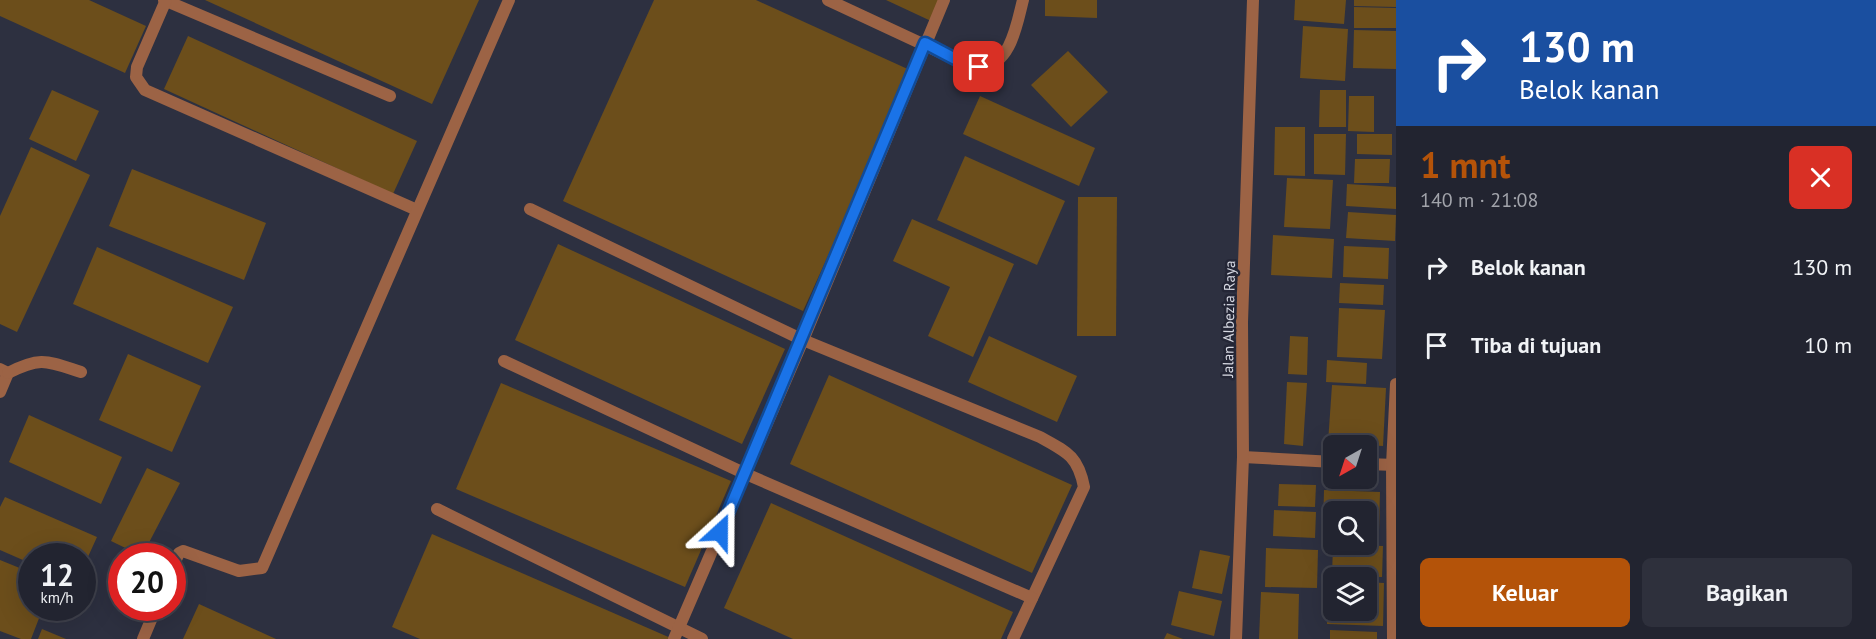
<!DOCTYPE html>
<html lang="id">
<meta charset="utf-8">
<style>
:root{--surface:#222430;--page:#2e303c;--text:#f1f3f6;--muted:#a2a4ab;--line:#3f414c;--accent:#b45309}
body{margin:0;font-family:"PT Sans",sans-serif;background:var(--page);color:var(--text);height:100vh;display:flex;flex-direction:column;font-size:22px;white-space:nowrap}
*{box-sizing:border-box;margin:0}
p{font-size:20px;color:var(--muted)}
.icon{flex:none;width:33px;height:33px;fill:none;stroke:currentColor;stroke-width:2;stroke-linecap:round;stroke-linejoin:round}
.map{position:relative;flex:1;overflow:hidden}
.drawer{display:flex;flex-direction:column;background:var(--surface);width:480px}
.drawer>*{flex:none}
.hud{background:#1a4fa0;color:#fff;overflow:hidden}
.needle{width:39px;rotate:219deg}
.tools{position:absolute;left:1323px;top:435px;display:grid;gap:12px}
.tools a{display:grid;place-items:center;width:54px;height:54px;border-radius:9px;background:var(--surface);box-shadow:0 6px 24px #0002,0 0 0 2px var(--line);font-size:30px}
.speed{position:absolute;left:18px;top:543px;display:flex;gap:12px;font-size:30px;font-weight:700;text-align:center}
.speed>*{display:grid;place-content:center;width:78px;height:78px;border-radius:50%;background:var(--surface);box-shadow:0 6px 24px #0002,0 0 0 2px var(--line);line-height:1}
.speed small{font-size:15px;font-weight:400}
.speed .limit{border:9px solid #d22;background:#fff;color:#111}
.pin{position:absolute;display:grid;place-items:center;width:51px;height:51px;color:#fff;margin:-26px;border-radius:12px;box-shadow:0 3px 9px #0006}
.me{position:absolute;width:66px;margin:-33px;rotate:24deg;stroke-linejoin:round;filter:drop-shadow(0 0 4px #0008)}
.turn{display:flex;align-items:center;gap:21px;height:126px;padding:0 24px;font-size:27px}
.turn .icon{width:78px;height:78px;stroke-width:2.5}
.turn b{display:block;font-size:42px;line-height:51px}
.round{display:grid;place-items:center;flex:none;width:63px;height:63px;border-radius:9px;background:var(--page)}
.summary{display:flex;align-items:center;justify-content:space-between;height:102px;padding:0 24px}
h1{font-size:36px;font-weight:800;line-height:45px;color:var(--accent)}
.cta{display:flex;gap:12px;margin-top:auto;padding:12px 24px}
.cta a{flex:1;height:69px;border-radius:9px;background:var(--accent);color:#fff;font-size:24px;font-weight:800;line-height:69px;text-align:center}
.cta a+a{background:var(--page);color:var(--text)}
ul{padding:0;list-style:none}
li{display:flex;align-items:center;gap:18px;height:78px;padding:0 24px}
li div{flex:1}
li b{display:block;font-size:22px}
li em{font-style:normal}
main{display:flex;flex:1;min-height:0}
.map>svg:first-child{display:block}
</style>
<main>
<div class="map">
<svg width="1396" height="639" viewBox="0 0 1396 639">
<rect width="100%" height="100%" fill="#2d3040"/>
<!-- building -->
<g fill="#6c4e1b">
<polygon points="0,0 89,0 146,26 125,73 0,16"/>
<polygon points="205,0 479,0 432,104"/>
<polygon points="654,0 756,0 912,71 803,311 563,201"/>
<polygon points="886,0 941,0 931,21"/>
<polygon points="1045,0 1097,0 1097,18 1045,16"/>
<polygon points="1295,0 1346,0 1344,24 1294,20"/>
<polygon points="1354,0 1396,0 1396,7 1354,6"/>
<polygon points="1354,7 1396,8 1396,28 1354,28"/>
<polygon points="1303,26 1348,29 1345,81 1300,78"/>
<polygon points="1354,30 1396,31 1396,69 1353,68"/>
<polygon points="188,36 417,141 393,194 164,89"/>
<polygon points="1068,51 1108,92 1071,127 1031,85"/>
<polygon points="52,90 99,111 76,161 29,139"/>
<polygon points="1320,90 1346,90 1346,127 1319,127"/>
<polygon points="980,96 1095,148 1079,186 963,134"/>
<polygon points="1349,96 1374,96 1374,132 1348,131"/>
<polygon points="1275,127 1305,127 1305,176 1274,175"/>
<polygon points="1314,134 1346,134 1345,175 1314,174"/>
<polygon points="1357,134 1392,134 1392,155 1357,154"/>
<polygon points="31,147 90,175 17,332 0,324 0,216"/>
<polygon points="965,156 1065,201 1037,265 937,220"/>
<polygon points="1355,159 1390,159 1389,183 1354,183"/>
<polygon points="132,169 266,223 244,280 109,226"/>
<polygon points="1287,178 1333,180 1330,229 1284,227"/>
<polygon points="1347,184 1396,187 1396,209 1346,206"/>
<polygon points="1078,197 1117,197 1116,336 1077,336"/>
<polygon points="1348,212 1396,215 1395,241 1346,238"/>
<polygon points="912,219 1014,264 973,357 928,336 950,287 893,261"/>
<polygon points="1273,235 1334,239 1332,278 1271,275"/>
<polygon points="558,244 785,349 742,444 515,340"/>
<polygon points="1344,246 1389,248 1388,279 1343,277"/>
<polygon points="97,247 233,307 208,363 73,304"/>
<polygon points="1340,283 1384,285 1383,305 1339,303"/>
<polygon points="1339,308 1385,310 1382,359 1337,357"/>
<polygon points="989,336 1077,376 1057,422 968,382"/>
<polygon points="1290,336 1308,337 1307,375 1288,374"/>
<polygon points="128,354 201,386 172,452 99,420"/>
<polygon points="1327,360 1367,363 1366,384 1326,382"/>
<polygon points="829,375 1072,485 1032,573 790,464"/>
<polygon points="1287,382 1307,383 1303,446 1284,444"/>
<polygon points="501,383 731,481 685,587 456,489"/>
<polygon points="1332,385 1386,388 1383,446 1328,443"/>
<polygon points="29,415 122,457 101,504 9,462"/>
<polygon points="147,468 180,483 142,556 111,541"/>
<polygon points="1279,484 1316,485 1315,507 1278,506"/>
<polygon points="1324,490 1380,492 1379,531 1366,531 1366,512 1334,512 1334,530 1323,530"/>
<polygon points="5,497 97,537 82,570 82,556 32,556 32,564 0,550 0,507"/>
<polygon points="771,503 1013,612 1001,639 793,639 724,608"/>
<polygon points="1274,510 1316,512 1315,538 1273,536"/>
<polygon points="432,534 673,639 420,639 392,627"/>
<polygon points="1333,544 1383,546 1382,577 1332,576"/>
<polygon points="1266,548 1318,550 1317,588 1265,587"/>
<polygon points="1200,550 1230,556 1222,594 1192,588"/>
<polygon points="0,560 32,573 32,608 43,608 31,639 21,639 0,631"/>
<polygon points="1328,581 1334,581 1334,610 1366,610 1366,582 1384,583 1383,626 1327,624"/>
<polygon points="1179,591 1222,601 1214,636 1171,625"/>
<polygon points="1261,592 1299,594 1298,639 1259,639"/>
<polygon points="199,604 276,639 183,639"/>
<polygon points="42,629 66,639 38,639"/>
<polygon points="1330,630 1377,632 1377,639 1330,639"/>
<polygon points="1167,633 1183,639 1164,639"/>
</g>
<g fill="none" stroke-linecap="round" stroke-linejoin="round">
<!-- service -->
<g stroke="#9c6345" stroke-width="12">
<polyline points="164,0 390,96"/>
<polyline points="166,0 137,67 136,77 145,90 417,210"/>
<path d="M828,0l133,62c5,1 13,5 19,5 31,-1 37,-44 43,-67"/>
<path d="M530,209l273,131 237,97c27,15 38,19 44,50l-71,152"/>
<polyline points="504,361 746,474 1032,598"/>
<polyline points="0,369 8,373 0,392"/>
<path d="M8,373c33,-17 39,-12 73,-1"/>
<polyline points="437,509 702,639"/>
<polyline points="172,568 179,553 183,551 239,571 262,568 509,0"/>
<polyline points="143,639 156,608"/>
<polyline points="674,639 803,340 944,0"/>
</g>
<!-- minor -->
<g stroke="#9c6345" stroke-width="12">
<polyline points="1243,457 1334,462"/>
<polyline points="1366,464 1396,465"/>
<polyline points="1236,639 1243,457 1242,322 1253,0"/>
<polyline points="1393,639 1392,465 1396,384"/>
</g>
</g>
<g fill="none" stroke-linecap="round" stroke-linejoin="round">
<!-- route casing -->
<g stroke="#114b97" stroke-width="15">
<polyline id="route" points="720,532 925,43 961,62 979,67"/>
</g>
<!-- route -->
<use href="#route" stroke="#1a73e8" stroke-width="10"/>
</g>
<g text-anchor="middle" stroke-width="5" stroke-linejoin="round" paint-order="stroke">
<!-- street labels -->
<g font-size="15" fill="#d6d8e2" stroke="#242636">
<text transform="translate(1229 319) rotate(-89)" y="5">Jalan Albezia Raya</text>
</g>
</g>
</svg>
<div class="tools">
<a><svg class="needle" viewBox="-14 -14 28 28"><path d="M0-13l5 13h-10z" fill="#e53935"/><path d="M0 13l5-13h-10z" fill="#a2a4ab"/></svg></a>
<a><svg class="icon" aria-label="search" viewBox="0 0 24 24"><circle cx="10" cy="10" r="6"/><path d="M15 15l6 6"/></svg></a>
<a><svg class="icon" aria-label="layers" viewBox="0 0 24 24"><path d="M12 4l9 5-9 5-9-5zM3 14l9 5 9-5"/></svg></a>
</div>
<div class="speed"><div>12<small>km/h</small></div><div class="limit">20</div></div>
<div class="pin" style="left:979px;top:67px;background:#d93025"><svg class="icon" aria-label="arrive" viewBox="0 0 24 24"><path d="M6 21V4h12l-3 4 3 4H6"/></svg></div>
<svg class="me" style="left:720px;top:532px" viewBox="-20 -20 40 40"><path d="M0-17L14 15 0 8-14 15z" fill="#1a73e8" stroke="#fff" stroke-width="4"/></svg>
</div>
<section class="drawer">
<div class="hud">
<div class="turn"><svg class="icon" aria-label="right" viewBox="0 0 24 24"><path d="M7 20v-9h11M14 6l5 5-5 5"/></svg><div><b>130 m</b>Belok kanan</div></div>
</div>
<div class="summary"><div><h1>1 mnt</h1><p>140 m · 21:08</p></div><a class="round" style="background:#d93025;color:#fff"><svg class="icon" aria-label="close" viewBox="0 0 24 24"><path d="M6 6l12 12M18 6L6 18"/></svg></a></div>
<ul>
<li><svg class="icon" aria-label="right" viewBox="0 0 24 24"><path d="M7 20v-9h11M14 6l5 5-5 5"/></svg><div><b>Belok kanan</b></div><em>130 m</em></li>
<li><svg class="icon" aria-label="arrive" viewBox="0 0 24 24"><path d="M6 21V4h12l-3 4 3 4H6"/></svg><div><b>Tiba di tujuan</b></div><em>10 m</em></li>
</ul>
<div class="cta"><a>Keluar</a><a>Bagikan</a></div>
</section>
</main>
